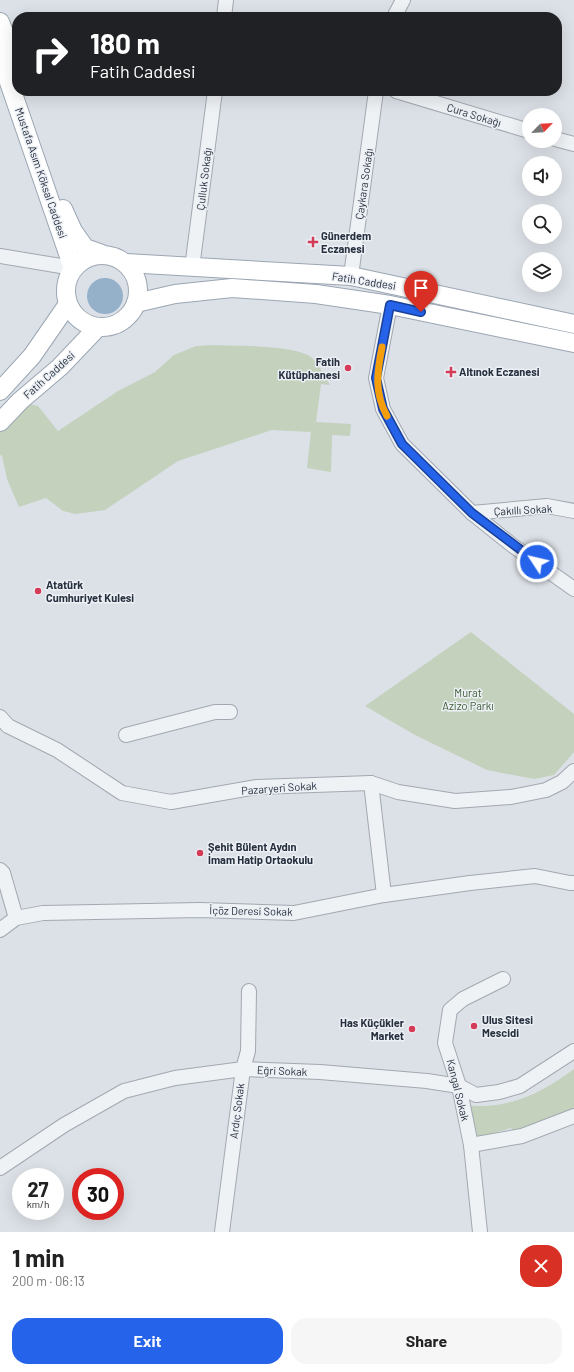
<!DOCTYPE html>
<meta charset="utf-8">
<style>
:root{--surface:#fff;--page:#f6f6f6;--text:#222;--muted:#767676;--accent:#2563eb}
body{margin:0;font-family:Barlow,sans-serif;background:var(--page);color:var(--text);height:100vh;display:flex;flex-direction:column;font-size:15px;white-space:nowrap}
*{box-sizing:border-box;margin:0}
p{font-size:13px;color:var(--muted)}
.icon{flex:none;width:22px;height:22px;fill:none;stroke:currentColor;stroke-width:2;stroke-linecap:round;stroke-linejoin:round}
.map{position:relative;height:1232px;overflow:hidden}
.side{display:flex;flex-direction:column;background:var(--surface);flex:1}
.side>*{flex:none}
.top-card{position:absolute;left:12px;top:12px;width:550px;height:84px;border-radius:16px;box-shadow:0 4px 16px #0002;background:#202124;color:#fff;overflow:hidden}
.needle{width:26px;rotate:66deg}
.controls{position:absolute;left:522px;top:108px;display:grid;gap:8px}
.controls a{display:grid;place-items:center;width:40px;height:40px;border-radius:50%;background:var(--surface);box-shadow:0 4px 16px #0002;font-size:20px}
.speed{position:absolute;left:12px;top:1168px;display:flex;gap:8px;font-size:20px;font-weight:700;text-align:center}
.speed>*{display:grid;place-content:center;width:52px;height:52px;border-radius:50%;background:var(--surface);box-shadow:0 4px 16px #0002;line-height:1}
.speed small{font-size:10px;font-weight:400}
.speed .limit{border:6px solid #d22;background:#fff;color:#111}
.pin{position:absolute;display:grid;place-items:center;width:34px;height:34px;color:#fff;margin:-41px -17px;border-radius:50% 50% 50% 0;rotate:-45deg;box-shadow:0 0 4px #0007}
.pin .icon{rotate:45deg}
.me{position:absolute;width:44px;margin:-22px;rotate:305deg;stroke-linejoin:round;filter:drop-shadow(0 0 3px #0008)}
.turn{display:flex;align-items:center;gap:14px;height:84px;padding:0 12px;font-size:18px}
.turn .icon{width:52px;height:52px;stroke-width:2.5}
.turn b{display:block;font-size:28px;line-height:34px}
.round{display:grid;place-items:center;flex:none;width:42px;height:42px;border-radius:16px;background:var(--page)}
.summary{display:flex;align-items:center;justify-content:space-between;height:68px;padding:0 12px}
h1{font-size:24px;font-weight:700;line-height:30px}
.button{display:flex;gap:8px;margin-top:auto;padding:8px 12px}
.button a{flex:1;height:46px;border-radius:16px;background:var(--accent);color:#fff;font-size:16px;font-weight:700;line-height:46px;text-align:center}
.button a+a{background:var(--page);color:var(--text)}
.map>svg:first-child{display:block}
</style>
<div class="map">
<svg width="574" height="1232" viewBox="0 0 574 1232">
<rect width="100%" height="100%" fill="#dce1e7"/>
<!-- green -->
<g fill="#c3d1bd">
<path d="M214,345c21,1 81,0 97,12 8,7 13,19 19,28l-9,-1 -5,38 35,2 -1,12 -18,-1 -1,37 -24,-4 4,-36 -39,-2 -94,31 -73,49 -29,4 -13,-3 -17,-13 -27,9 -12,-28 -5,-23 -2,-1v-24l28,-27 10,2 20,25 60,-40 37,-19 19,-17 22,-9z"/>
<polygon points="471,632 574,714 574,752 554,775 534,779 487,770 415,735 365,706"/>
<path d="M574,1069v41l-60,23 -3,-5 -37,11 -7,-34c41,5 75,-12 107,-36z"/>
</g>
<!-- water -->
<circle fill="#95b0c9" cx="105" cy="296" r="18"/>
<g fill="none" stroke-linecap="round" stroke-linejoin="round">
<!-- minor casing -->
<g stroke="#a2a8b1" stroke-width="16">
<g id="minor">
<polyline points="224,17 226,0"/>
<polyline points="394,17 403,0"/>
<polyline points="396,91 529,131"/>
<polyline points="555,139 574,144"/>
<polyline points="0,256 73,268"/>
<polyline points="192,268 215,91"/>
<polyline points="351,276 376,91"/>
<polyline points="390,305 376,378 383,409 402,444 472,513 512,545 574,589"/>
<polyline points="472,513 547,506 574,511"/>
<polyline points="0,717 8,726 57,750 122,793 171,802 257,787 371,783 398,792 455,801 511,797 546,790 562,782 574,771"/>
<polyline points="126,735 215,712 230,712"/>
<polyline points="371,783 384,895"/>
<polyline points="0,870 3,873 16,918"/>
<polyline points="0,930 16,918 43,913 200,910 294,913 384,895 470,883 535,876 570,883 574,883"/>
<polyline points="471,1145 522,1136 574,1116"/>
<polyline points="0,1168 64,1125 124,1091 175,1078 243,1069 320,1072 427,1081 459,1086 476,1095 499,1092 520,1086 574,1051"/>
<polyline points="222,1232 243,1069 248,1051 249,991"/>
<polyline points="480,1232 471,1145 459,1086 445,1043 450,1010 463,999 503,979"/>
</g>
</g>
<!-- major casing -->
<g stroke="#9ba6b3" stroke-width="20">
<g id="major">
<polyline points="0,22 17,66"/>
<polyline points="0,56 73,268"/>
<polyline points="63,209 73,231 85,248 102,254"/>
<circle cx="102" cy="291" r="36"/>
<polyline points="126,263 351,276 574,324"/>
<polyline points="136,303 175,294 232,288 316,294 390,305 574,343"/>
<polyline points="0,391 32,356 68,304"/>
<polyline points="0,422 20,401 60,367 98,327"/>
</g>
</g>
<!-- minor -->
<use href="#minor" stroke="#eff2f5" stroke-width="14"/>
<!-- major -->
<use href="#major" stroke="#fff" stroke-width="18"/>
</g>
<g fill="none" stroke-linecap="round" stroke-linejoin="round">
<!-- route casing -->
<g stroke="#184099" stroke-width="10">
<polyline id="route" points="421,312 390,305 376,378 383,409 402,444 472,513 537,562"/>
</g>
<!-- route -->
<use href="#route" stroke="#2563eb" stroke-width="7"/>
<!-- slow -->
<path stroke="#f59e0b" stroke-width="7" d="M382,347c-5,26 -8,45 5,69"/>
</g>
<!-- markers -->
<g fill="#d33b57" stroke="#ecf0f5" stroke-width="1.5">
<path d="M311 236h4v4h4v4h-4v4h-4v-4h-4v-4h4z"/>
<circle cx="348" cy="368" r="4"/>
<path d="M449 366h4v4h4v4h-4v4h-4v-4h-4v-4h4z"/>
<circle cx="38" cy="591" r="4"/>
<circle cx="200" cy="853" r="4"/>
<circle cx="474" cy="1026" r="4"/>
<circle cx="412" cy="1029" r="4"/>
</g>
<g text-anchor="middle" stroke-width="3" stroke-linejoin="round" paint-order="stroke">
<!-- street labels -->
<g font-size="11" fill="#262f3e" stroke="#ecf0f5">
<text transform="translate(474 115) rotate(17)" y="4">Cura Sokağı</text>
<text transform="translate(41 173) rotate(71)" y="4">Mustafa Asım Köksal Caddesi</text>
<text transform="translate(204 179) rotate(-83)" y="4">Çulluk Sokağı</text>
<text transform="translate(364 184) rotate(-82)" y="4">Çaykara Sokağı</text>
<text transform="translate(364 281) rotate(9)" y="4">Fatih Caddesi</text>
<text transform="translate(49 375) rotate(-42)" y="4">Fatih Caddesi</text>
<text transform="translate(523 510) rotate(-3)" y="4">Çakıllı Sokak</text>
<text transform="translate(279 788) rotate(-4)" y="4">Pazaryeri Sokak</text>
<text transform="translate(251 911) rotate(1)" y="4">İçöz Deresi Sokak</text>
<text transform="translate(282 1071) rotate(2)" y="4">Eğri Sokak</text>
<text transform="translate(458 1090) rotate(76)" y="4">Kangal Sokak</text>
<text transform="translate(237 1111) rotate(-83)" y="4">Ardıç Sokak</text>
</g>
<!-- poi labels -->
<g font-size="11" font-weight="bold" fill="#262f3e" stroke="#ecf0f5" text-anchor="start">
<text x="321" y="240">Günerdem<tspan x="321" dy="13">Eczanesi</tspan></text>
<text x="340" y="366" text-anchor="end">Fatih<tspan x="340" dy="13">Kütüphanesi</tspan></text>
<text x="459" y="376">Altınok Eczanesi</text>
<text x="46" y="589">Atatürk<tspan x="46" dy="13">Cumhuriyet Kulesi</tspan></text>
<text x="208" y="851">Şehit Bülent Aydın<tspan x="208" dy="13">İmam Hatip Ortaokulu</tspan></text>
<text x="482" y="1024">Ulus Sitesi<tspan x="482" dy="13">Mescidi</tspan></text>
<text x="404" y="1027" text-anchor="end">Has Küçükler<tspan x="404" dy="13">Market</tspan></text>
</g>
<!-- park labels -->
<g font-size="11" fill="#3b5a32" stroke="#ecf0f5">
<text x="468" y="697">Murat<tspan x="468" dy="13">Azizo Parkı</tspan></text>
</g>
</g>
</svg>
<div class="controls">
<a><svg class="needle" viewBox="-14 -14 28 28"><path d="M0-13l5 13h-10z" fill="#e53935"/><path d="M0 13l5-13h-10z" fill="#767676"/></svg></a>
<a><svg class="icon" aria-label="sound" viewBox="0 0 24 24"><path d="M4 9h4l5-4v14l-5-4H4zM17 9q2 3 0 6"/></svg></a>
<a><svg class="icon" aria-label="search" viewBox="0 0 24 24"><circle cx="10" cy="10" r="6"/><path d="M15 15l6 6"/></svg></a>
<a><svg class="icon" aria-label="layers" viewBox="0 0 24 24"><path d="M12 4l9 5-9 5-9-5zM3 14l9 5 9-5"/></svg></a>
</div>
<div class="speed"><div>27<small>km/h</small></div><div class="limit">30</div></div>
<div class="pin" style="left:421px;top:312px;background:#d93025"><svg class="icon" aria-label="arrive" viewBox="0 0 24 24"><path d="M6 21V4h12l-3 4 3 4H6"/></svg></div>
<svg class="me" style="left:537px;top:562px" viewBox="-20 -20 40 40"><circle r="17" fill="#2563eb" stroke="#fff" stroke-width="3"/><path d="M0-11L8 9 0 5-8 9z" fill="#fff"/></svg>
<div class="top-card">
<div class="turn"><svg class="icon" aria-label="right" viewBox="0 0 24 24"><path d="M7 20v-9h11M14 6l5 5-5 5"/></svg><div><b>180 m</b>Fatih Caddesi</div></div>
</div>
</div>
<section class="side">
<div class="summary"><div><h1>1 min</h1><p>200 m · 06:13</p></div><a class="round" style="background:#d93025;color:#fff"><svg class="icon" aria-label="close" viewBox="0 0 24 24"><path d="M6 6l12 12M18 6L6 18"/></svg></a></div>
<div class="button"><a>Exit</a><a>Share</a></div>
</section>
